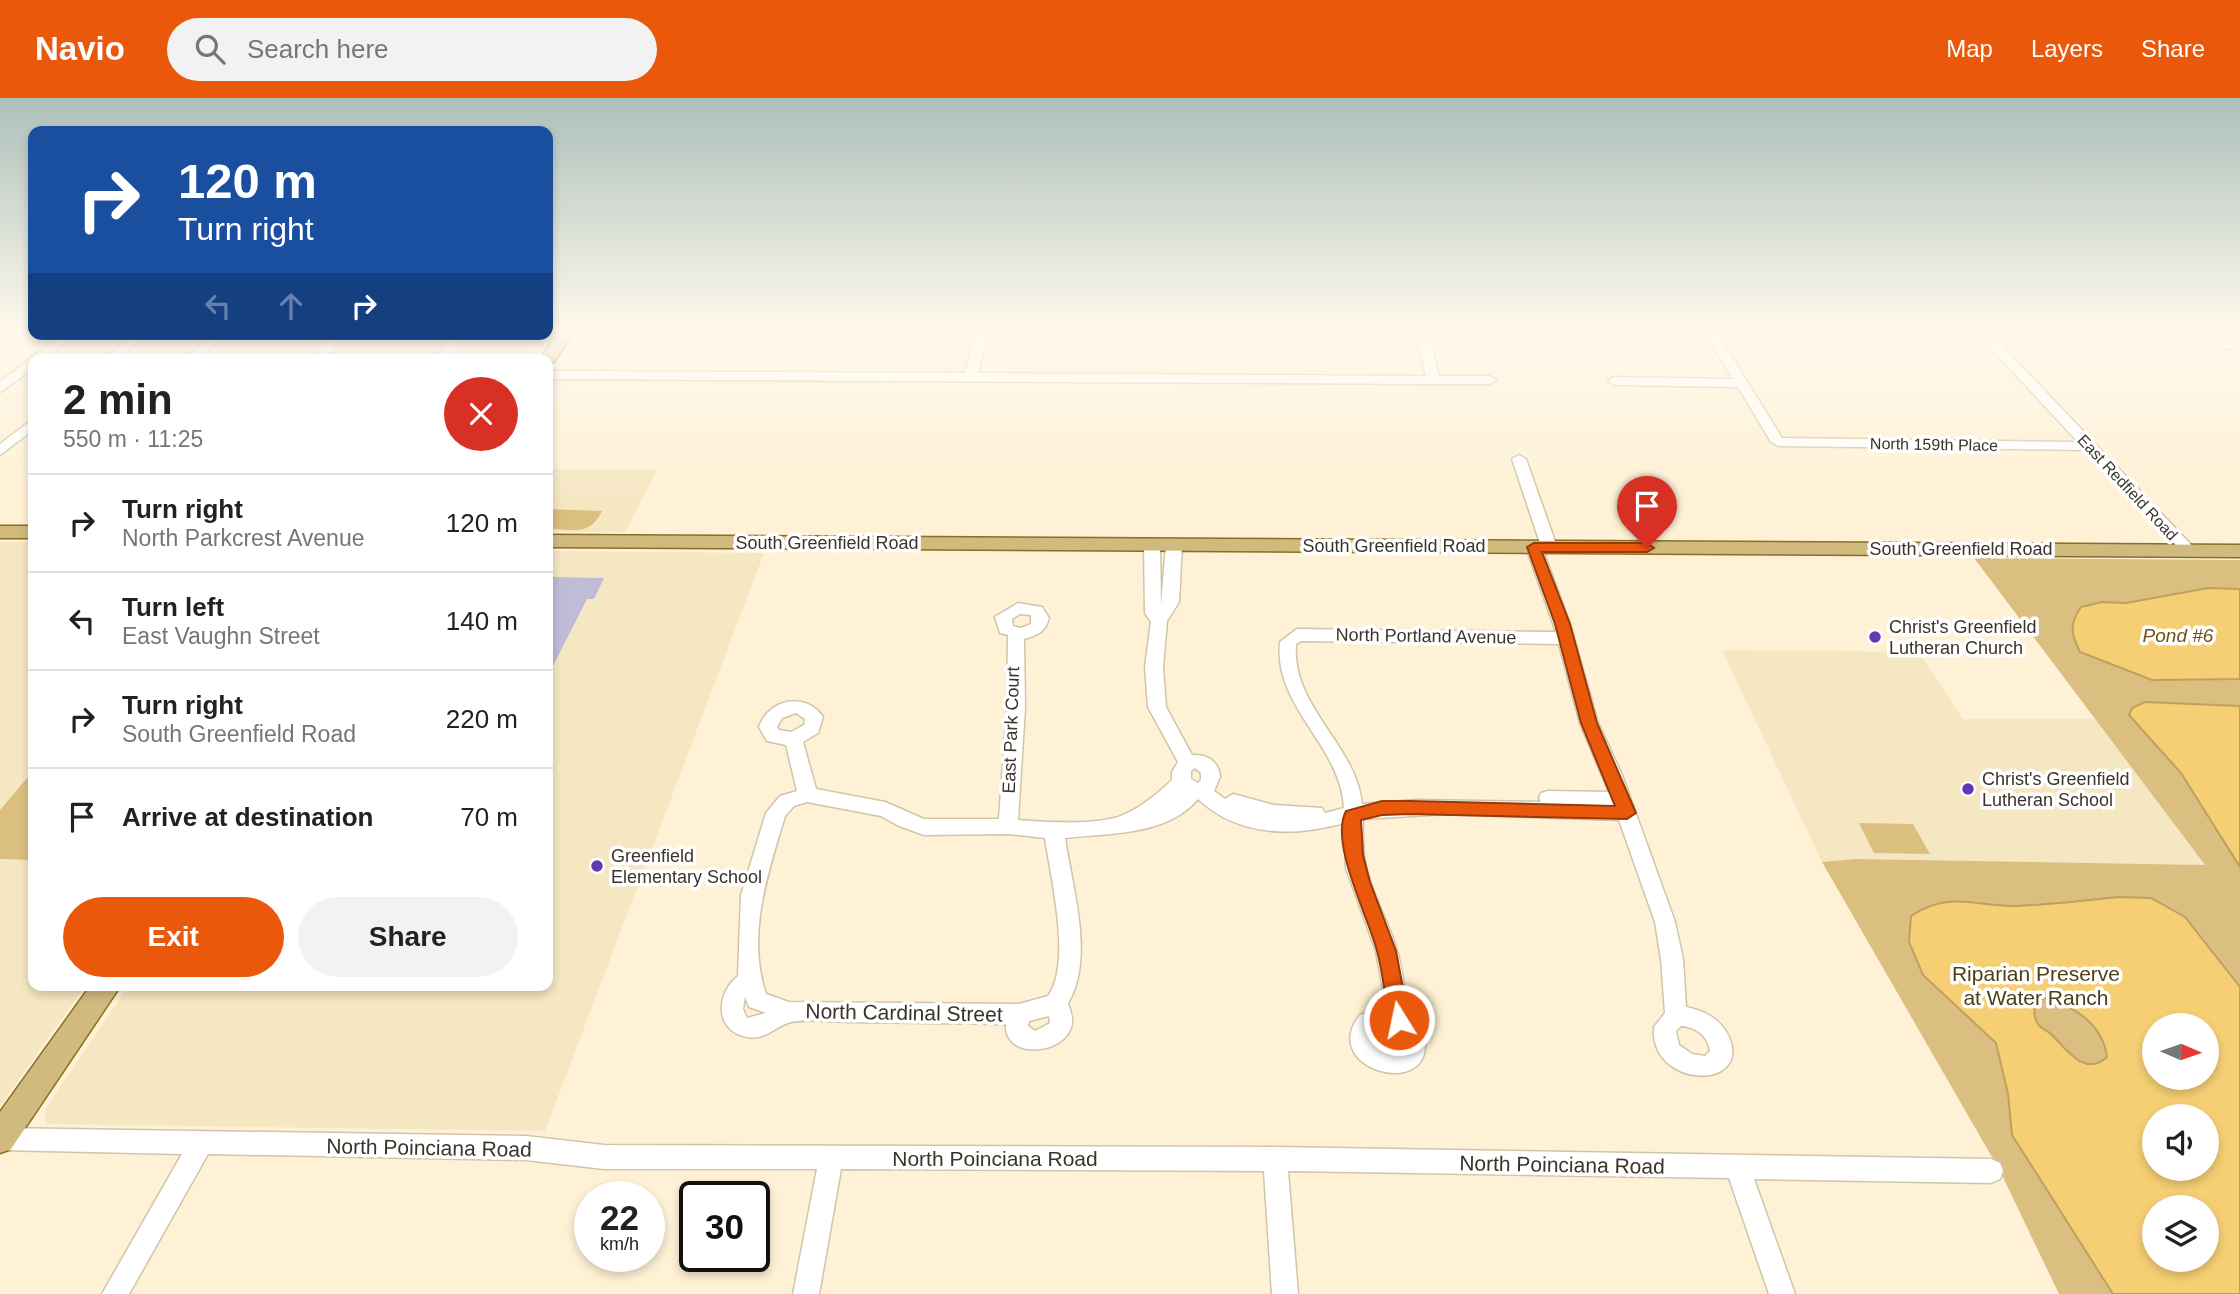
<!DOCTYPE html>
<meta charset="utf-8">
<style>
:root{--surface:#fff;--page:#f2f2f2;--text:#222;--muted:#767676;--line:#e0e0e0;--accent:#ea580c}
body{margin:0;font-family:Helvetica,sans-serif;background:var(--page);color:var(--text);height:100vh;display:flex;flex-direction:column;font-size:26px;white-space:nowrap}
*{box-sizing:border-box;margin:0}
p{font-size:23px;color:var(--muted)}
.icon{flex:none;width:38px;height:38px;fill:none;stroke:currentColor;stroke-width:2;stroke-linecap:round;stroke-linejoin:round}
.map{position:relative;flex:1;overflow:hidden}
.panel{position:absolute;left:28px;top:256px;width:525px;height:637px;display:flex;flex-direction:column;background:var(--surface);border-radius:14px;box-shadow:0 4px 10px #0003}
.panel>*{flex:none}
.banner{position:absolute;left:28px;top:28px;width:525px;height:214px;border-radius:14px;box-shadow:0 4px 10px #0003;background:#1a4fa0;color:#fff;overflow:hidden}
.needle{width:46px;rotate:92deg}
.tools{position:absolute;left:2142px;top:915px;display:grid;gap:14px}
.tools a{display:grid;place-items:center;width:77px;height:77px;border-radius:50%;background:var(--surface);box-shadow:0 4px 10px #0003;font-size:35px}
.speed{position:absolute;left:574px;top:1083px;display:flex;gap:14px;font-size:35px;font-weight:700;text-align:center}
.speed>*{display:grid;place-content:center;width:91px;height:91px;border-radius:50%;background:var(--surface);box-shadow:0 4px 10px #0003;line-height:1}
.speed small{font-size:18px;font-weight:400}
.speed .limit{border:4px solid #111;border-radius:10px;background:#fff;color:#111}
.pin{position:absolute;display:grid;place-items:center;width:60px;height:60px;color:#fff;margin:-72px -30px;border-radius:50% 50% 50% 0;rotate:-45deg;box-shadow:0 0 7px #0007}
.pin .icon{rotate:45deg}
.me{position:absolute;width:77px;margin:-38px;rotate:350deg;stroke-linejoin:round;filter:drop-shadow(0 0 5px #0008)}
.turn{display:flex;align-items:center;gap:24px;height:147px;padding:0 35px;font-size:32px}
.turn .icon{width:91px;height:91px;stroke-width:2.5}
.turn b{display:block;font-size:49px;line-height:60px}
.lanes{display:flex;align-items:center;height:66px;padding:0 35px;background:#0003;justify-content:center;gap:35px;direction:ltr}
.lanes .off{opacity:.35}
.round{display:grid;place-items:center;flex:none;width:74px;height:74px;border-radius:37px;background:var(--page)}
.head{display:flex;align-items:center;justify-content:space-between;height:119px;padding:0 35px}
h1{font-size:42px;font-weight:600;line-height:52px}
.action{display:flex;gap:14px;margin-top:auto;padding:14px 35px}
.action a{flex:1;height:80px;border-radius:42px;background:var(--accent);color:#fff;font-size:28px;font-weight:600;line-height:80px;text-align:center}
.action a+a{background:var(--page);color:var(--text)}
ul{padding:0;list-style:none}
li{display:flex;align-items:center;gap:21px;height:98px;padding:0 35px;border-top:2px solid var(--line)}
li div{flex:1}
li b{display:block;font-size:26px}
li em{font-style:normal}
header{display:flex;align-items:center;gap:42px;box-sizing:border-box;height:98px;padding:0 35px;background:var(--accent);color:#fff}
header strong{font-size:33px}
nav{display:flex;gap:38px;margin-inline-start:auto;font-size:24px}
.search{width:490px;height:63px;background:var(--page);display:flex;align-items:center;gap:18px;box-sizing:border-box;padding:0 24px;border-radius:38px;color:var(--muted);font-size:26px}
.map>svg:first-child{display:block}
</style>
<header>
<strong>Navio</strong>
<div class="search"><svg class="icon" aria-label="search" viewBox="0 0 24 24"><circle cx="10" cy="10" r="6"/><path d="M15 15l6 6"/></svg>Search here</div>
<nav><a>Map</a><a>Layers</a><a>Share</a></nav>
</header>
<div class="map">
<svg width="2240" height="1196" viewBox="0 0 2240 1196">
<rect width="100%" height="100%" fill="#fef1d5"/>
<!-- built -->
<g fill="#f6e7c3">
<polygon points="548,371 654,371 656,374 625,434 548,434"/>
<polygon points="0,444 33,444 33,887 86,887 0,1008"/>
<polygon points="548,453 764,455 545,1033 47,1026 44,1018 47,1008 129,887 548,887"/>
<polygon points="1722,552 1919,554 1963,621 2095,621 2205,767 1856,761 1822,764"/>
</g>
<!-- green -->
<g fill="#dbbf80" fill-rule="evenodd">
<path d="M548,411l54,2c-13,26 -28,18 -54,18z"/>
<path d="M1974,460l266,2v734h-181l-59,-123 -178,-309 34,-3 349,6zM2154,928h53v52h-53zM2154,1018h53v53h-53zM2154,1110h53v52h-53z"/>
<polygon points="33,673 33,762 0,761 0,712"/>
<polygon points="1859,725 1913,726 1930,756 1874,755"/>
</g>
<!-- water -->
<g fill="#f6cf74" stroke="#bea15e" stroke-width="2" fill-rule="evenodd">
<path d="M2208,490l32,1v90l-88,1 -72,-28c-9,-18 -11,-28 1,-45l21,-5 24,1z"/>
<polygon points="2145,604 2240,608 2240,769 2181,675 2129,617 2132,610"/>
<path d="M2120,799l31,1 34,19 55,70v307h-127l-101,-159 -4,-41 -12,-51 -73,-68 -14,-33 2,-26c39,-26 64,-9 105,-10 35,-1 70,-6 104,-9zM2045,900c30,8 58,27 62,59 -22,21 -42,-9 -56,-23 -4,-4 -10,-5 -13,-10 -5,-8 -4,-14 -2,-22zM2154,928h53v52h-53zM2154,1018h53v53h-53zM2154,1110h53v52h-53z"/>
</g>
<!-- building -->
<polygon fill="#c0bcd8" points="548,479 604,480 594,501 587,501 548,578"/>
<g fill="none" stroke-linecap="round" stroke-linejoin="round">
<!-- minor casing -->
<g stroke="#d1c5a9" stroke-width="3">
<g id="minor">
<polygon points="975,233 987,233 978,275 1426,278 1415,233 1427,233 1439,278 1490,278 1496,282 1490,286 1434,286 548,281 548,273 965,275"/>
<polygon points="1704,233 1716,233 1782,340 2078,344 1975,233 1988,233 2197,453 2189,458 2184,456 2086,352 1778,348 1771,344 1738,289 1614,287 1608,283 1614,279 1733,281"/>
<polygon points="2205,233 2219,233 2236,248 2226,251"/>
<polygon points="62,236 76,236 46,261 33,261 33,271 0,294 0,284"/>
<polygon points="133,236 147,236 119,261 105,261"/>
<polygon points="211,236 225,236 199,261 185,261"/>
<polygon points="334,236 347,236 324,261 311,261"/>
<polygon points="455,236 468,236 448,261 435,261"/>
<polygon points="33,321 33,332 0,357 0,346"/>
<path d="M1519,357l7,4 31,88 -8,5 -7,-4 28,76 28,99 24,52 53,147 8,37 3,48c19,4 35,12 43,30 23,54 -80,52 -75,-10l11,-14 -4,-54 -6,-37 -36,-102 -173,-6 -83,5c0,16 -1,32 3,48 6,28 22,53 30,81 7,20 8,42 12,63 3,12 16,18 17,33 2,55 -107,24 -65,-29l26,-9 -10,-55 -30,-83 -2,-45c-51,14 -105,14 -146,-24 -31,37 -89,34 -133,39 7,49 30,120 3,165 2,6 5,15 4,21 -6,32 -69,36 -66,0 -52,-1 -104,-1 -156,-2 -17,0 -41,-4 -59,0 -15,4 -27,19 -44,15 -33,-6 -31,-44 -9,-61l3,-81 25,-82 14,-17 17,-5 -11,-46 -19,-4 -8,-14c9,-28 47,-36 64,-10l-5,16 -15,9 13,47 69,13 39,17h75l8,-112 1,-72 -8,-2 -5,-16 23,-14 24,4 7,11c-4,14 -11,17 -25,21l1,68 -7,113c26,2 81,6 105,-5 19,-8 34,-21 49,-35v-8l6,-10 -30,-55 -3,-40 6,-45 -6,-9 -1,-68 8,-5 8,5 1,60 5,-60 8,-5 8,5 -3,57 -12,19 -4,46 3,40 26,48c16,-1 27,7 28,22l-6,14 11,8 8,-5 41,11 48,3 3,5 19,-5c-3,-63 -71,-101 -64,-166l17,-13 259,3 -30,-85 8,-5 7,4 -29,-87zM1020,516l11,1v9l-10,4 -8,-2 -1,-7zM1301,543l258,3 21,79 29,69 -61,-1 -7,2 -2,5 2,4 -125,-2 -54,4c-6,-60 -71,-97 -66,-160zM796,615l9,6 -1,6 -13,7 -12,-2 -2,-3 5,-9zM1195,670l6,5v7l-3,3 -7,-4v-8zM807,704l74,14 18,10 25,9 84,-1 37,4c6,41 27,125 3,158l-29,8 -230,-2 -23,-8c-20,-59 2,-121 19,-178l9,-10zM745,899l4,10 17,6 -19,5 -4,-9zM1049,918l1,7 -15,8 -7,-5 1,-5zM1388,928l14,12v9l-6,6 -11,-1 -13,-13 3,-10zM1681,928c15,1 27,10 29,25l-5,5 -13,-2 -13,-9 -3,-14z"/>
<polygon points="0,1030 526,1038 604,1047 1275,1049 1991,1061 2000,1065 2003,1073 2000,1081 1991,1085 1754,1081 1795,1196 1769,1196 1729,1080 1288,1073 1298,1196 1272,1196 1264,1073 841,1071 819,1196 793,1196 817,1071 604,1071 526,1062 208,1056 129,1196 102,1196 182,1056 0,1052"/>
</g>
</g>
<!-- major casing -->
<g stroke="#886e27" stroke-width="3">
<g id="major">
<polygon points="559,233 575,233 554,264 548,266 548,261 540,261"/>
<rect x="0" y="428" width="33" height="12"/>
<polygon points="548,437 2240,447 2240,459 548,449"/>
<polygon points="91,887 121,887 11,1051 0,1055 0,1014"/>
</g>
</g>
<!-- minor -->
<use href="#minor" fill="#fff" fill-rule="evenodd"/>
<!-- major -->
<use href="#major" fill="#d1ba7d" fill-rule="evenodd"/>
</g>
<!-- sky -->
<linearGradient id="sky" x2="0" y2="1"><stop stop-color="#adbfba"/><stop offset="0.58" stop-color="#fff9ec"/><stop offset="1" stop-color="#fff9ec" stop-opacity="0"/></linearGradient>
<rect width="2240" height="401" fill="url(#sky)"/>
<!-- route -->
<path fill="#ea580c" stroke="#983908" stroke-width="2" d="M1534,445h113l7,5 -7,4h-105l28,72 27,99 39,90 -9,6 -217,-5 -28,1 -21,5 2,35 7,27 26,69 13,69 -3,7 -7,2 -8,-2 -2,-7c-4,-23 -6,-47 -12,-69 -8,-33 -48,-108 -31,-140l36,-10h28l205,5 -34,-83 -26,-99 -28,-77z"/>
<!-- markers -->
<g fill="#6139b1" stroke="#fff" stroke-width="2.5">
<circle cx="1875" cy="539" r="7"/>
<circle cx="1968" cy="691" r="7"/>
<circle cx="597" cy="768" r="7"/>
</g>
<g text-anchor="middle" stroke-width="7" stroke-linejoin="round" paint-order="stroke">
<!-- far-street labels -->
<g font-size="16" fill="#3a352a" stroke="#fff">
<text transform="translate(1934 346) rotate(1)" y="6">North 159th Place</text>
<text transform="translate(2128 389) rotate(47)" y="6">East Redfield Road</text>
</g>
<!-- street labels -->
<g font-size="18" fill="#3a352a" stroke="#fff">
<text x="827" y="451">South Greenfield Road</text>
<text x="1394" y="454">South Greenfield Road</text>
<text x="1961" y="457">South Greenfield Road</text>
<text transform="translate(1426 538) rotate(1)" y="6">North Portland Avenue</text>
<text transform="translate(1011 632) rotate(-88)" y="6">East Park Court</text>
</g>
<!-- poi labels -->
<g font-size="18" fill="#3a352a" stroke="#fff" text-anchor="start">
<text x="1889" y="535">Christ's Greenfield<tspan x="1889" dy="21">Lutheran Church</tspan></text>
<text x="1982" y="687">Christ's Greenfield<tspan x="1982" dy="21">Lutheran School</tspan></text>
<text x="611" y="764">Greenfield<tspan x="611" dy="21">Elementary School</tspan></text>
</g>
<!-- water labels -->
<g font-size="19" font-style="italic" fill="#6d530b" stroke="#fff">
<text x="2178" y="544">Pond #6</text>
</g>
<!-- near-park labels -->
<g font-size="21" fill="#4e3e17" stroke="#fff">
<text x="2036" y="883">Riparian Preserve<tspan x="2036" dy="24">at Water Ranch</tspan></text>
</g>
<!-- near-street labels -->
<g font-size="21" fill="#3a352a" stroke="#fff">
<text transform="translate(904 915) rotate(1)" y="7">North Cardinal Street</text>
<text transform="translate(429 1050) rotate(1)" y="7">North Poinciana Road</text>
<text x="995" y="1068">North Poinciana Road</text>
<text transform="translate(1562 1067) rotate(1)" y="7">North Poinciana Road</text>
</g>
</g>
</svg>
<div class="tools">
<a><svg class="needle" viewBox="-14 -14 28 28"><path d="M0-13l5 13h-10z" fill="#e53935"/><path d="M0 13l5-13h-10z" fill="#767676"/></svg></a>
<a><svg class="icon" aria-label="sound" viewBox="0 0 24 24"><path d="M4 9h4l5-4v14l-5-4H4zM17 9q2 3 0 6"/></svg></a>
<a><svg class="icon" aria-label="layers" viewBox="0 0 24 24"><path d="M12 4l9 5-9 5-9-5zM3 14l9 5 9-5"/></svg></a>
</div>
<div class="speed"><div>22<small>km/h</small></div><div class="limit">30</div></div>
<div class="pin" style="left:1647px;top:450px;background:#d93025"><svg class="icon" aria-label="arrive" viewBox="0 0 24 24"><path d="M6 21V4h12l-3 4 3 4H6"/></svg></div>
<svg class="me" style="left:1399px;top:922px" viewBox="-20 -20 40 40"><circle r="17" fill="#ea580c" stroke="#fff" stroke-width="3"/><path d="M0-11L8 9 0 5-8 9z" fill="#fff"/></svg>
<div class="banner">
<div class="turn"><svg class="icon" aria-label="right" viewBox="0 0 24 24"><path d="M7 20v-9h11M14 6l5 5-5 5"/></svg><div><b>120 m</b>Turn right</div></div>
<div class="lanes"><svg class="icon off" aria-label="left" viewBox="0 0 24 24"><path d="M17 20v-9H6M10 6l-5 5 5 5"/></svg><svg class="icon off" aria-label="ahead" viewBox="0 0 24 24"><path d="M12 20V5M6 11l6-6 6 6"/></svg><svg class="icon" aria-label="right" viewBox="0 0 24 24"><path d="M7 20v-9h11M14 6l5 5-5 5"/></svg></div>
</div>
<section class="panel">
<div class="head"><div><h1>2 min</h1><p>550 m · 11:25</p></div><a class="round" style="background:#d93025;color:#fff"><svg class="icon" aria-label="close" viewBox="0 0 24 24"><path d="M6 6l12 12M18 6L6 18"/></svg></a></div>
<ul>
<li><svg class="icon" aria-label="right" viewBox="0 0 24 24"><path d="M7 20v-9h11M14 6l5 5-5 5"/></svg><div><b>Turn right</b><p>North Parkcrest Avenue</p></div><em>120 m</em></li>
<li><svg class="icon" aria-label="left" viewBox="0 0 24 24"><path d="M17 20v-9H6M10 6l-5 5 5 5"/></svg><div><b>Turn left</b><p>East Vaughn Street</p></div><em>140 m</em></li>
<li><svg class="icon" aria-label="right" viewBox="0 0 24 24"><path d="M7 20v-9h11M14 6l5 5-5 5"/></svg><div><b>Turn right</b><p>South Greenfield Road</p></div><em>220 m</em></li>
<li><svg class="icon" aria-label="arrive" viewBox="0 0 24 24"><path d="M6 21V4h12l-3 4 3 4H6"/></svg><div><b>Arrive at destination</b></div><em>70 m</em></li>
</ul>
<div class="action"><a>Exit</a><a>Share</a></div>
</section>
</div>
